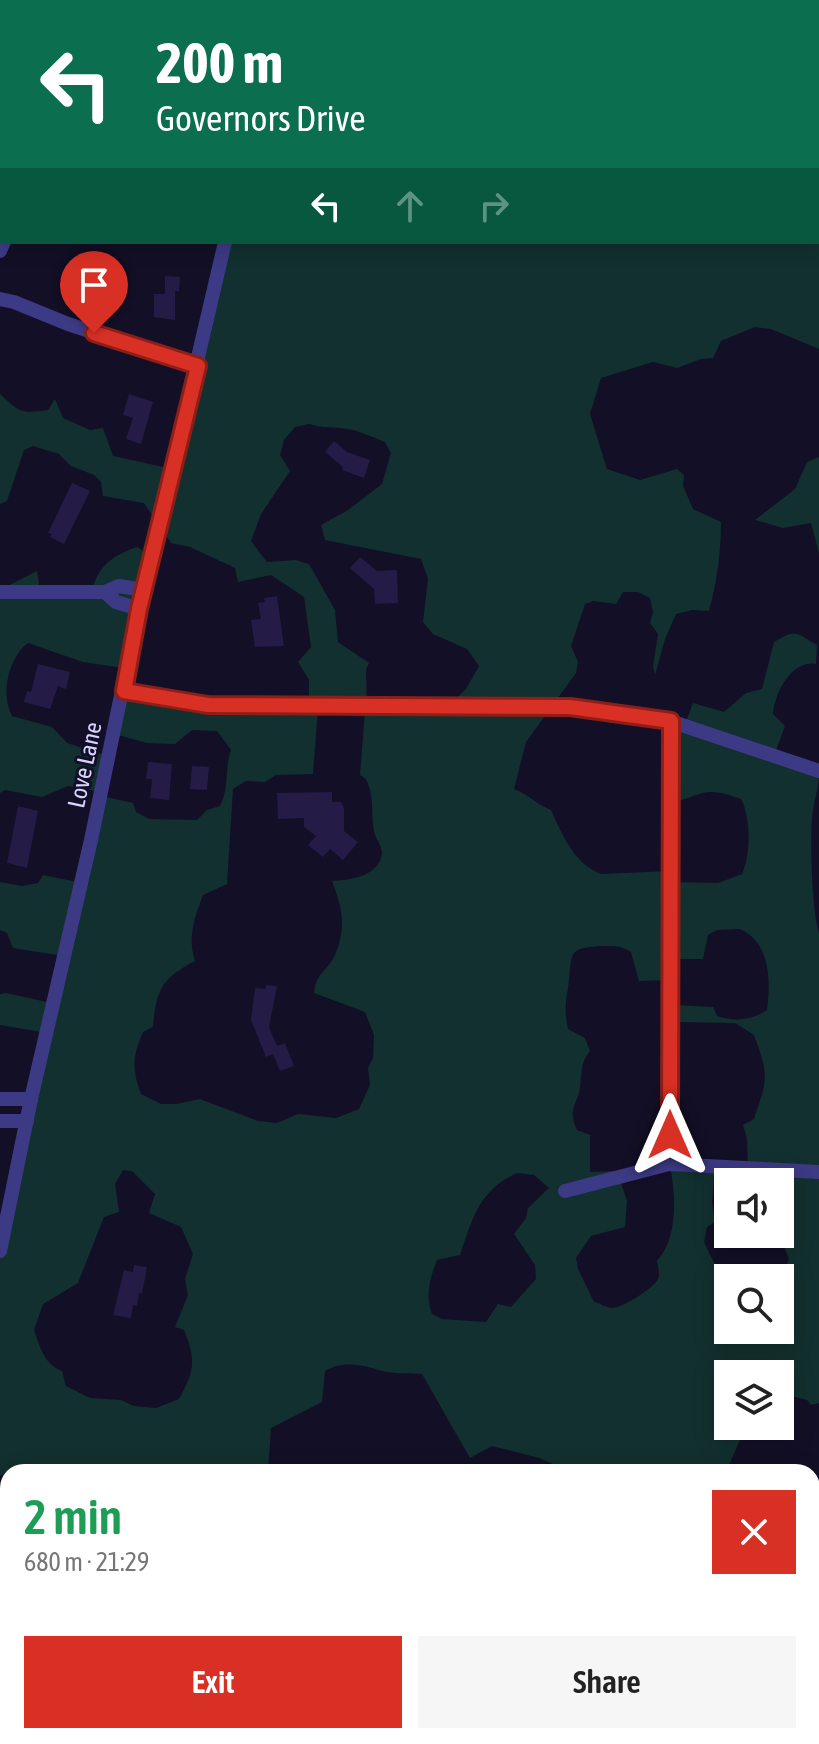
<!DOCTYPE html>
<meta charset="utf-8">
<style>
:root{--surface:#fff;--page:#f6f6f6;--text:#222;--muted:#767676;--accent:#d93025}
body{margin:0;font-family:"Asap Condensed",sans-serif;background:var(--page);color:var(--text);height:100vh;display:flex;flex-direction:column;font-size:30px;white-space:nowrap}
*{box-sizing:border-box;margin:0}
p{font-size:26px;color:var(--muted)}
.icon{flex:none;width:44px;height:44px;fill:none;stroke:currentColor;stroke-width:2;stroke-linecap:round;stroke-linejoin:round}
.map{position:relative;flex:1;overflow:hidden}
.details{position:absolute;left:0px;top:1464px;width:820px;height:280px;display:flex;flex-direction:column;background:var(--surface);border-radius:24px 24px 0 0;box-shadow:0 4px 20px #0003}
.details>*{flex:none}
.banner{position:absolute;left:0px;top:0px;width:820px;height:244px;box-shadow:0 4px 20px #0003;background:#0b6e4f;color:#fff;overflow:hidden}
.controls{position:absolute;left:714px;top:1168px;display:grid;gap:16px}
.controls a{display:grid;place-items:center;width:80px;height:80px;border-radius:0px;background:var(--surface);box-shadow:0 4px 20px #0003;font-size:40px}
.pin{position:absolute;display:grid;place-items:center;width:68px;height:68px;color:#fff;margin:-82px -34px;border-radius:50% 50% 50% 0;rotate:-45deg;box-shadow:0 0 8px #0007}
.pin .icon{rotate:45deg}
.me{position:absolute;width:88px;margin:-44px;rotate:0deg;stroke-linejoin:round;filter:drop-shadow(0 0 6px #0008)}
.turn{display:flex;align-items:center;gap:28px;height:168px;padding:0 24px;font-size:36px}
.turn .icon{width:104px;height:104px;stroke-width:2.5}
.turn b{display:block;font-size:56px;line-height:68px}
.lanes{display:flex;align-items:center;height:76px;padding:0 24px;background:#0003;justify-content:center;gap:40px;direction:ltr}
.lanes .off{opacity:.35}
.round{display:grid;place-items:center;flex:none;width:84px;height:84px;border-radius:0px;background:var(--page)}
.overview{display:flex;align-items:center;justify-content:space-between;height:136px;padding:0 24px}
h1{font-size:48px;font-weight:600;line-height:60px;color:#1e9e55}
.primary-button{display:flex;gap:16px;margin-top:auto;padding:16px 24px}
.primary-button a{flex:1;height:92px;border-radius:0px;background:var(--accent);color:#fff;font-size:32px;font-weight:600;line-height:92px;text-align:center}
.primary-button a+a{background:var(--page);color:var(--text)}
.map>svg:first-child{display:block}
</style>
<div class="map">
<svg width="819" height="1744" viewBox="0 0 819 1744">
<rect width="100%" height="100%" fill="#130f26"/>
<!-- green -->
<g fill="#12302f" fill-rule="evenodd">
<path d="M730,0h89v349l-48,-20 -16,-2 -34,14 -8,17 -12,1 -24,9 -24,-6 -52,16 -11,36 17,55 33,11 37,-11 7,6 -1,11 10,23 28,13c0,31 -4,59 -12,89l-17,-1 -16,4 -11,25 -10,36 -2,-9 5,-32 -8,-11 3,-11 -3,-14 -12,-6h-15l-7,12 -23,-3 -8,3 -14,42 7,16 -2,11 -50,69 -12,47c14,5 23,16 37,21 11,24 23,54 50,64l69,-3 2,11 46,1 24,-9c9,-20 9,-56 -1,-75 -12,-4 -26,-9 -38,-6 -12,3 -19,8 -31,8v-76l13,-1 8,-21 31,9 22,-19 16,-4 12,-47c24,-15 22,-8 43,3l-1,19c-24,-5 -42,30 -43,50l12,12 -11,30 45,17c0,14 -4,24 -6,37 -4,25 -1,100 6,123v470l-8,2 -4,-5 -19,-5 -8,4v-25h-52v52h23l-8,7 -17,39h-154l-33,-14 -47,-12 -22,12 -48,-84c-12,-1 -28,0 -40,-3 -19,-6 -37,-11 -57,0l-3,31 -51,26 -3,44h-33l-7,-4 -2,3 -53,-2 -11,3h-62l-25,-5 -9,5h-58l-8,4v-218l47,-225 -47,-8v-31l6,-1 41,9 17,-46 -51,-8 -6,-15 -7,-3v-48l22,4 16,-3 5,-8 39,8 20,-87 31,7 3,9 13,7 48,1 10,-10 13,-4c10,-21 4,-36 11,-56l-14,-19 -25,-1 -17,14 -28,-1 -29,-8 7,-39 184,9v-25l-11,-18 13,-15 -7,-50 -33,-22 -33,7 -3,-14 -45,-21 -19,-4 -27,-40 -41,-7 -2,-14 -7,-7 -23,-9 -12,-12 -26,-8 -9,4 -17,51 -7,3v-110c20,18 19,20 48,16l7,-11 8,19 27,12 13,-2 10,28 55,12 58,-226h592v-240zM309,424c13,4 20,3 32,4 15,1 31,9 44,14l6,11 -9,31 -34,26 -27,15 4,15 96,19 7,20 -5,43 10,12 34,15 12,17 -13,23 -21,20 -78,1 -1,-41 3,-6 -31,-21 -3,-32 -26,-46 -13,-4 -29,2 -16,-21 10,-27 29,-43 -10,-16 4,-15 11,-13zM318,709l47,2 -5,64c6,4 6,3 8,9 7,16 2,35 7,51 3,8 9,14 6,23 -6,19 -32,22 -49,23 10,27 15,45 3,74 -8,17 -19,17 -21,38l51,19 9,23 -1,23 -5,10 2,17 -11,24 -23,9 -38,-4 -21,9 -19,-2 -58,-22 -24,5h-15l-20,-10c-9,-25 -9,-37 2,-62l10,-5c3,-37 9,-49 42,-66 -8,-24 0,-44 8,-66l24,-11 6,-95 13,-8 19,1 11,-7 37,-1zM740,929c30,13 31,51 27,81 -15,10 -32,12 -50,6l-4,-9 -39,-2 1,17 60,1 19,12c15,41 14,43 0,84l-11,6 4,14 1,30 10,3 1,10h21l-1,52 10,25 -7,14 -16,5h14v52h-52v-47l-5,-2 -19,-39 3,-15 8,-5 -3,-20 3,-34 -45,-2c6,30 8,72 -13,95 1,7 4,14 0,20 -6,8 -33,26 -44,27 -6,0 -14,-5 -19,-6l-16,-33 -2,-11 15,-22 34,-9 2,-26 -10,-30 -27,1v-37l-13,-5c-10,-22 0,-24 3,-42 2,-16 0,-24 10,-37l-5,-13 -17,-9c-5,-24 -1,-28 1,-50 3,-27 0,-31 32,-33 13,0 19,-1 30,6l8,29 30,-1 3,-21h31l5,-24 9,-5zM123,1170l9,1 23,23 -6,19 32,14 12,27 -8,25 3,16 -13,32 9,3c12,30 11,40 -5,69l-23,9 -22,-2 -13,-6 -31,-2 -24,-12 -4,-15c-18,-7 -22,-24 -28,-41l9,-26 35,-21 26,-66 15,-5 -4,-28zM517,1173l17,2 15,13 -21,20 -2,10 -12,16 21,31 1,14 -25,28 -13,-3 -12,18 -44,-3 -10,-5c-7,-19 -2,-36 5,-54l23,-5c13,-37 18,-64 57,-82z"/>
<polygon points="819,457 819,553 811,523 783,528 755,520 795,489 807,462"/>
<path d="M137,547l19,12 -27,110 -46,-7 -55,-19c-19,14 -28,51 -16,73l40,11 15,16 41,13 -7,36 -33,-6 -26,11 -37,-7 -5,3v-203l37,-19 3,20 52,2c4,-26 21,-38 45,-46z"/>
<polygon points="365,1736 565,1736 564,1744 387,1744 375,1737"/>
</g>
<!-- building -->
<g fill="#241b47">
<polygon points="165,276 180,277 179,291 175,291 175,320 154,317 154,294 165,294"/>
<polygon points="129,394 153,402 141,444 126,439 133,418 123,415"/>
<polygon points="334,441 347,452 370,460 364,478 342,470 343,467 325,452"/>
<polygon points="72,483 90,491 64,544 50,537 52,534 48,533"/>
<polygon points="360,557 377,571 397,570 398,603 375,604 374,589 350,568"/>
<polygon points="277,596 284,646 255,647 251,620 261,619 258,603 265,602 264,598"/>
<polygon points="38,664 70,672 66,689 58,686 50,709 24,702 27,691 31,692"/>
<polygon points="148,762 172,764 169,800 150,798 152,779 146,779"/>
<polygon points="192,766 209,767 207,790 190,789"/>
<polygon points="332,792 332,802 341,802 344,808 344,831 358,842 343,860 330,849 323,857 308,845 316,836 304,827 304,818 278,819 277,793"/>
<polygon points="18,806 38,811 27,868 7,863"/>
<polygon points="266,985 277,986 269,1027 277,1046 285,1043 294,1066 280,1071 273,1054 266,1057 251,1020 255,988 266,989"/>
<polygon points="134,1265 147,1267 142,1294 139,1293 137,1306 133,1305 131,1318 113,1315 124,1270 133,1272"/>
</g>
<g fill="none" stroke-linecap="round" stroke-linejoin="round">
<!-- minor -->
<g stroke="#3d3a85" stroke-width="14">
<polyline points="42,2 42,0"/>
<polyline points="258,2 259,0"/>
<polyline points="0,251 4,242"/>
<polyline points="0,299 14,302 68,324 198,366"/>
<polyline points="0,592 105,592 119,586 143,590"/>
<polyline points="105,592 116,602 139,609"/>
<polyline points="124,691 208,705 570,707 664,719 819,771"/>
<polyline points="0,1099 31,1099"/>
<polyline points="0,1121 27,1121"/>
<polyline points="669,1164 671,721"/>
<polyline points="565,1191 669,1164 819,1172"/>
<polyline points="0,1251 31,1099 91,840 139,609 225,242"/>
<polyline points="263,1744 264,1736"/>
</g>
</g>
<g fill="none" stroke-linecap="round" stroke-linejoin="round">
<!-- route casing -->
<g stroke="#8d1f18" stroke-width="20">
<polyline id="route" points="94,333 198,366 139,609 124,691 208,705 570,707 671,721 670,1135"/>
</g>
<!-- route -->
<use href="#route" stroke="#d93025" stroke-width="14"/>
</g>
<g text-anchor="middle" stroke-width="6" stroke-linejoin="round" paint-order="stroke">
<!-- street labels -->
<g font-size="24" fill="#d9d4ff" stroke="#130f26">
<text transform="translate(85 765) rotate(-78)" y="8">Love Lane</text>
</g>
</g>
</svg>
<div class="controls">
<a><svg class="icon" aria-label="sound" viewBox="0 0 24 24"><path d="M4 9h4l5-4v14l-5-4H4zM17 9q2 3 0 6"/></svg></a>
<a><svg class="icon" aria-label="search" viewBox="0 0 24 24"><circle cx="10" cy="10" r="6"/><path d="M15 15l6 6"/></svg></a>
<a><svg class="icon" aria-label="layers" viewBox="0 0 24 24"><path d="M12 4l9 5-9 5-9-5zM3 14l9 5 9-5"/></svg></a>
</div>
<div class="pin" style="left:94px;top:333px;background:#d93025"><svg class="icon" aria-label="arrive" viewBox="0 0 24 24"><path d="M6 21V4h12l-3 4 3 4H6"/></svg></div>
<svg class="me" style="left:670px;top:1135px" viewBox="-20 -20 40 40"><path d="M0-17L14 15 0 8-14 15z" fill="#d93025" stroke="#fff" stroke-width="4"/></svg>
<div class="banner">
<div class="turn"><svg class="icon" aria-label="left" viewBox="0 0 24 24"><path d="M17 20v-9H6M10 6l-5 5 5 5"/></svg><div><b>200 m</b>Governors Drive</div></div>
<div class="lanes"><svg class="icon" aria-label="left" viewBox="0 0 24 24"><path d="M17 20v-9H6M10 6l-5 5 5 5"/></svg><svg class="icon off" aria-label="ahead" viewBox="0 0 24 24"><path d="M12 20V5M6 11l6-6 6 6"/></svg><svg class="icon off" aria-label="right" viewBox="0 0 24 24"><path d="M7 20v-9h11M14 6l5 5-5 5"/></svg></div>
</div>
<section class="details">
<div class="overview"><div><h1>2 min</h1><p>680 m · 21:29</p></div><a class="round" style="background:#d93025;color:#fff"><svg class="icon" aria-label="close" viewBox="0 0 24 24"><path d="M6 6l12 12M18 6L6 18"/></svg></a></div>
<div class="primary-button"><a>Exit</a><a>Share</a></div>
</section>
</div>
